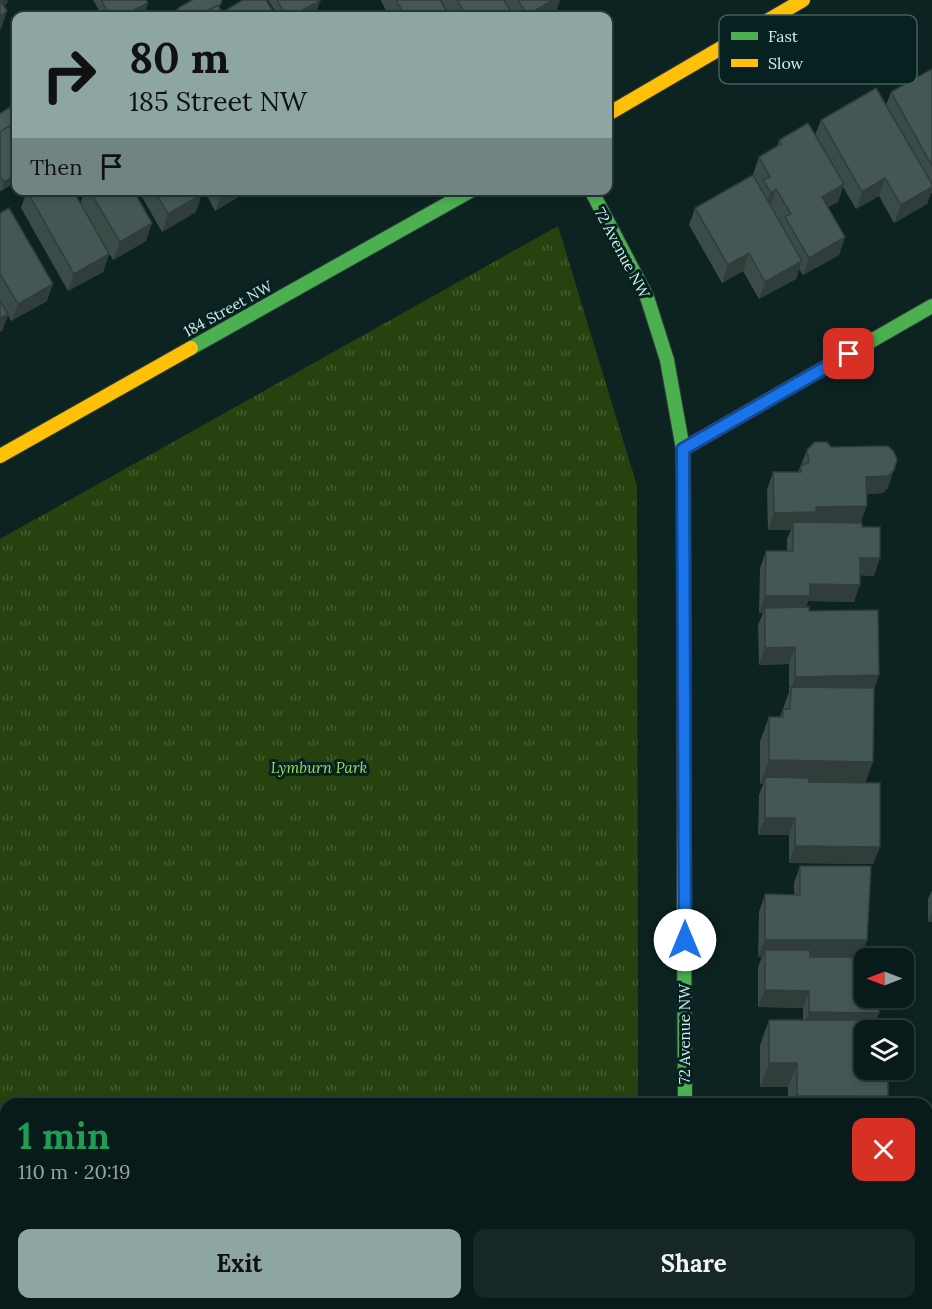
<!DOCTYPE html>
<meta charset="utf-8">
<style>
:root{--surface:#091a1a;--page:#172727;--text:#f1f3f6;--muted:#99a1a2;--line:#293839;--accent:#8da6a4}
body{margin:0;font-family:Lora,serif;background:var(--page);color:var(--text);height:100vh;display:flex;flex-direction:column;font-size:22px;white-space:nowrap}
*{box-sizing:border-box;margin:0}
p{font-size:20px;color:var(--muted)}
.icon{flex:none;width:33px;height:33px;fill:none;stroke:currentColor;stroke-width:2;stroke-linecap:round;stroke-linejoin:round}
.map{position:relative;flex:1;overflow:hidden}
.side{position:absolute;left:0px;top:1098px;width:933px;height:212px;display:flex;flex-direction:column;background:var(--surface);border-radius:18px 18px 0 0;box-shadow:0 3px 9px #0003,0 0 0 2px var(--line)}
.side>*{flex:none}
.top-card{position:absolute;left:12px;top:12px;width:600px;height:183px;border-radius:12px;box-shadow:0 3px 9px #0003,0 0 0 2px var(--line);background:#8da6a4;color:#111;overflow:hidden}
.needle{width:39px;rotate:270deg}
.buttons{position:absolute;left:854px;top:948px;display:grid;gap:12px}
.buttons a{display:grid;place-items:center;width:60px;height:60px;border-radius:12px;background:var(--surface);box-shadow:0 3px 9px #0003,0 0 0 2px var(--line);font-size:30px}
.pin{position:absolute;display:grid;place-items:center;width:51px;height:51px;color:#fff;margin:-26px;border-radius:12px;box-shadow:0 3px 9px #0006}
.me{position:absolute;width:66px;margin:-33px;rotate:0deg;stroke-linejoin:round;filter:drop-shadow(0 0 4px #0008)}
.turn{display:flex;align-items:center;gap:21px;height:126px;padding:0 18px;font-size:27px}
.turn .icon{width:78px;height:78px;stroke-width:2.5}
.turn b{display:block;font-size:42px;line-height:51px}
.then{display:flex;align-items:center;height:57px;padding:0 18px;background:#0003;gap:12px;font-size:22px}
.round{display:grid;place-items:center;flex:none;width:63px;height:63px;border-radius:12px;background:var(--page)}
.headline{display:flex;align-items:center;justify-content:space-between;height:102px;padding:0 18px}
h1{font-size:36px;font-weight:800;line-height:45px;color:#1e9e55}
.primary-button{display:flex;gap:12px;margin-top:auto;padding:12px 18px}
.primary-button a{flex:1;height:69px;border-radius:12px;background:var(--accent);color:#111;font-size:24px;font-weight:800;line-height:69px;text-align:center}
.primary-button a+a{background:var(--page);color:var(--text)}
.map>svg:first-child{display:block}
</style>
<div class="map">
<svg width="932" height="1309" viewBox="0 0 932 1309">
<defs>
<pattern id="park-tufts" width="24" height="20" patternUnits="userSpaceOnUse" patternTransform="scale(1.5)"><rect width="24" height="20" fill="#28420f"/><path d="M3 7l-1-3M5 7V3M7 7l1-3M15 17l-1-3M17 17v-4M19 17l1-3" fill="none" stroke="#465d32"/></pattern>
</defs>
<rect width="100%" height="100%" fill="#0c2322"/>
<!-- park -->
<polygon fill="url(#park-tufts)" points="558,226 637,486 638,1104 6,1104 6,1304 638,1304 638,1309 0,1309 0,539"/>
<g fill="none" stroke-linecap="round" stroke-linejoin="round">
<!-- lane casing -->
<g stroke="#2d3d3c" stroke-width="21">
<g id="lane">
<polyline points="184,16 212,0"/>
<polyline points="0,125 16,115"/>
</g>
</g>
<!-- street casing -->
<g stroke="#2d3d3c" stroke-width="36">
<polyline id="street" points="686,1304 686,1309"/>
</g>
<!-- fast casing -->
<g stroke="#2d3d3c" stroke-width="16">
<g id="fast">
<polyline points="591,190 647,297 667,360 683,449 684,627"/>
<polyline points="191,348 472,190"/>
<polyline points="683,449 932,306"/>
<polyline points="684,919 685,1104"/>
</g>
</g>
<!-- slow casing -->
<g stroke="#2d3d3c" stroke-width="16">
<g id="slow">
<polyline points="608,114 803,0"/>
<polyline points="0,456 191,348"/>
<polyline points="684,627 684,919"/>
</g>
</g>
<!-- lane -->
<use href="#lane" stroke="#465857" stroke-width="18"/>
<!-- street -->
<use href="#street" stroke="#465857" stroke-width="33"/>
<!-- fast -->
<use href="#fast" stroke="#4caf50" stroke-width="14"/>
<!-- slow -->
<use href="#slow" stroke="#ffc107" stroke-width="14"/>
</g>
<!-- wall -->
<g fill="#3a4b48">
<polygon points="93,0 146,0 145,12 136,16 102,16"/>
<polygon points="268,0 319,0 317,10 304,16 278,16"/>
<polygon points="381,0 440,0 449,16 389,16 381,1"/>
<polygon points="441,0 560,0 556,12 548,16 450,16"/>
<polygon points="226,10 276,16 197,16 224,15"/>
<polygon points="932,69 932,194 931,192 927,204 894,223 879,196 856,209 843,187 838,202 828,207 845,237 839,255 803,275 799,269 796,279 759,299 743,271 722,283 689,225 695,208 760,189 753,174 759,157 777,146 779,140 815,135 821,120 886,105 891,92"/>
<polygon points="0,132 16,182 1,191 0,191"/>
<polygon points="27,190 109,254 103,272 68,291 21,208"/>
<polygon points="85,190 133,190 146,241 113,260 80,204"/>
<polygon points="138,190 200,190 196,212 162,232"/>
<polygon points="204,190 250,190 215,211"/>
<polygon points="0,213 47,301 11,321 8,315 2,331 0,332"/>
<polygon points="831,447 888,488 882,493 866,494 861,523 874,576 860,575 854,602 808,601 806,607 874,688 865,783 880,847 873,864 789,863 789,835 758,835 759,795 763,784 760,784 760,741 769,717 780,717 789,692 789,664 759,665 758,625 763,613 759,613 760,568 766,551 787,551 787,539 791,530 768,530 767,490 773,472 798,472 807,450"/>
<polygon points="800,866 867,940 861,957 864,958 873,1030 863,1030 863,1066 888,1096 885,1104 788,1104 788,1087 760,1087 760,1045 769,1020 803,1020 803,1008 758,1007 758,967 762,957 758,957 759,912 765,894 794,895 794,883"/>
<polygon points="932,890 932,922 928,922 928,899"/>
<rect x="758" y="1304" width="142" height="5"/>
</g>
<!-- shaded-wall -->
<g fill="#303d3b">
<polygon points="0,0 8,0 7,4 0,8"/>
<polygon points="553,0 560,0 556,12 548,16 526,16 527,15"/>
<polygon points="320,1 317,10 304,16 291,16"/>
<polygon points="148,3 145,12 136,16 122,16"/>
<polygon points="7,11 1,29 0,29 0,16"/>
<polygon points="16,175 16,182 1,191 4,182"/>
<polygon points="885,178 879,196 856,209 862,192"/>
<polygon points="844,184 838,202 815,214 822,197"/>
<polygon points="932,187 932,190 927,204 894,223 901,205"/>
<polygon points="776,189 770,207 764,210 771,193"/>
<polygon points="227,190 250,190 215,211 222,194"/>
<polygon points="202,194 196,212 162,232 168,214"/>
<polygon points="152,223 146,241 113,260 120,242"/>
<polygon points="845,237 839,255 803,275 809,258"/>
<polygon points="749,253 743,271 722,283 728,265"/>
<polygon points="109,254 103,272 68,291 74,274"/>
<polygon points="802,261 796,279 759,299 765,282"/>
<polygon points="53,284 47,301 11,321 18,304"/>
<polygon points="8,314 2,331 0,332 0,318"/>
<polygon points="894,470 888,488 882,493 860,495 866,477"/>
<polygon points="867,506 860,523 793,522 791,530 768,530 774,513 816,507"/>
<polygon points="860,558 880,558 874,576 854,575"/>
<polygon points="810,584 860,585 854,602 808,601 804,613 765,608 763,613 759,613 765,596"/>
<polygon points="795,647 789,664 759,665 765,648"/>
<polygon points="879,675 873,693 791,690 795,677"/>
<polygon points="769,760 873,762 864,786 765,784 765,777 763,784 760,784"/>
<polygon points="765,818 795,818 789,835 758,835"/>
<polygon points="795,846 880,847 873,864 789,863"/>
<polygon points="932,913 932,922 928,922"/>
<polygon points="765,940 867,940 861,957 765,957 765,950 762,957 758,957"/>
<polygon points="765,990 809,991 803,1008 758,1007"/>
<polygon points="809,1012 879,1013 873,1030 803,1030"/>
<polygon points="769,1063 797,1063 788,1087 760,1087"/>
<polygon points="797,1096 888,1096 885,1104 794,1104"/>
</g>
<!-- building -->
<g fill="#445754" stroke="#303d3b" stroke-width="1.5">
<polygon points="0,0 7,11 0,16"/>
<polygon points="101,0 146,0 148,3 122,16 110,16"/>
<polygon points="243,0 266,0 276,16 230,16 226,10"/>
<polygon points="277,0 319,0 320,1 291,16 286,16"/>
<polygon points="396,0 440,0 449,16 405,16"/>
<polygon points="457,0 504,0 513,16 466,16"/>
<polygon points="518,0 553,0 527,15"/>
<polygon points="218,5 224,16 197,16"/>
<polygon points="932,69 932,166 891,92"/>
<polygon points="876,88 932,184 932,187 901,205 885,178 862,192 821,120"/>
<polygon points="808,123 844,184 822,197 845,237 809,258 785,217 791,214 776,189 771,193 763,180 770,177 759,157 781,144 779,140"/>
<polygon points="9,126 16,138 16,175 4,182 0,176 0,132"/>
<polygon points="753,175 802,261 765,282 749,253 728,265 695,208"/>
<polygon points="73,190 109,254 74,274 27,191"/>
<polygon points="89,190 133,190 152,223 120,242"/>
<polygon points="154,190 200,190 202,194 168,214"/>
<polygon points="220,190 227,190 222,194"/>
<polygon points="9,208 53,284 18,304 0,274 0,213"/>
<polygon points="0,301 8,314 0,318"/>
<polygon points="815,442 827,442 831,447 888,446 894,452 897,459 894,470 888,476 866,477 867,506 816,507 816,512 774,513 773,472 801,472 801,466 809,462 807,450"/>
<polygon points="793,522 862,523 862,527 880,527 880,558 860,558 860,585 810,584 810,596 765,596 766,551 793,551"/>
<polygon points="809,607 809,611 878,610 879,675 795,677 795,647 765,648 765,608"/>
<polygon points="791,687 874,688 873,762 769,760 769,717 783,717 783,709 790,709"/>
<polygon points="765,777 809,778 809,782 880,783 880,847 795,846 795,818 765,818"/>
<polygon points="800,866 871,866 867,940 765,940 765,894 800,895"/>
<polygon points="765,950 810,950 810,957 873,957 873,958 864,958 864,998 879,998 879,1013 809,1012 809,991 765,990"/>
<polygon points="769,1020 863,1020 863,1066 864,1066 864,1070 888,1070 888,1096 797,1096 797,1063 769,1063"/>
<rect x="767" y="1304" width="133" height="5"/>
</g>
<g fill="none" stroke-linecap="round" stroke-linejoin="round">
<!-- route casing -->
<g stroke="#114b97" stroke-width="15">
<polyline id="route" points="685,940 683,449 849,354"/>
</g>
<!-- route -->
<use href="#route" stroke="#1a73e8" stroke-width="10"/>
</g>
<g text-anchor="middle" stroke-width="6" stroke-linejoin="round" paint-order="stroke">
<!-- street labels -->
<g font-size="15" fill="#d2ecea" stroke="#062120">
<text transform="translate(622 253) rotate(62)" y="5">72 Avenue NW</text>
<text transform="translate(228 309) rotate(-29)" y="5">184 Street NW</text>
<text transform="translate(685 1034) rotate(-90)" y="5">72 Avenue NW</text>
</g>
<!-- park labels -->
<g font-size="15" font-style="italic" fill="#9ddf59" stroke="#062120">
<text x="319" y="773">Lymburn Park</text>
</g>
</g>
<!-- legend -->
<rect x="719" y="15" width="198" height="69" rx="9" fill="#062120" stroke="#435e5d" stroke-width="1.5"/>
<rect x="731" y="32" width="27" height="8" fill="#4caf50"/>
<rect x="731" y="59" width="27" height="8" fill="#ffc107"/>
<g font-size="16" fill="#d2ecea">
<text x="768" y="42">Fast</text>
<text x="768" y="69">Slow</text>
</g>
</svg>
<div class="buttons">
<a><svg class="needle" viewBox="-14 -14 28 28"><path d="M0-13l5 13h-10z" fill="#e53935"/><path d="M0 13l5-13h-10z" fill="#99a1a2"/></svg></a>
<a><svg class="icon" aria-label="layers" viewBox="0 0 24 24"><path d="M12 4l9 5-9 5-9-5zM3 14l9 5 9-5"/></svg></a>
</div>
<div class="pin" style="left:849px;top:354px;background:#d93025"><svg class="icon" aria-label="arrive" viewBox="0 0 24 24"><path d="M6 21V4h12l-3 4 3 4H6"/></svg></div>
<svg class="me" style="left:685px;top:940px" viewBox="-20 -20 40 40"><circle r="19" fill="#fff"/><path d="M0-13L10 11 0 6-10 11z" fill="#1a73e8"/></svg>
<div class="top-card">
<div class="turn"><svg class="icon" aria-label="right" viewBox="0 0 24 24"><path d="M7 20v-9h11M14 6l5 5-5 5"/></svg><div><b>80 m</b>185 Street NW</div></div>
<div class="then">Then<svg class="icon" aria-label="arrive" viewBox="0 0 24 24"><path d="M6 21V4h12l-3 4 3 4H6"/></svg></div>
</div>
<section class="side">
<div class="headline"><div><h1>1 min</h1><p>110 m · 20:19</p></div><a class="round" style="background:#d93025;color:#fff"><svg class="icon" aria-label="close" viewBox="0 0 24 24"><path d="M6 6l12 12M18 6L6 18"/></svg></a></div>
<div class="primary-button"><a>Exit</a><a>Share</a></div>
</section>
</div>
